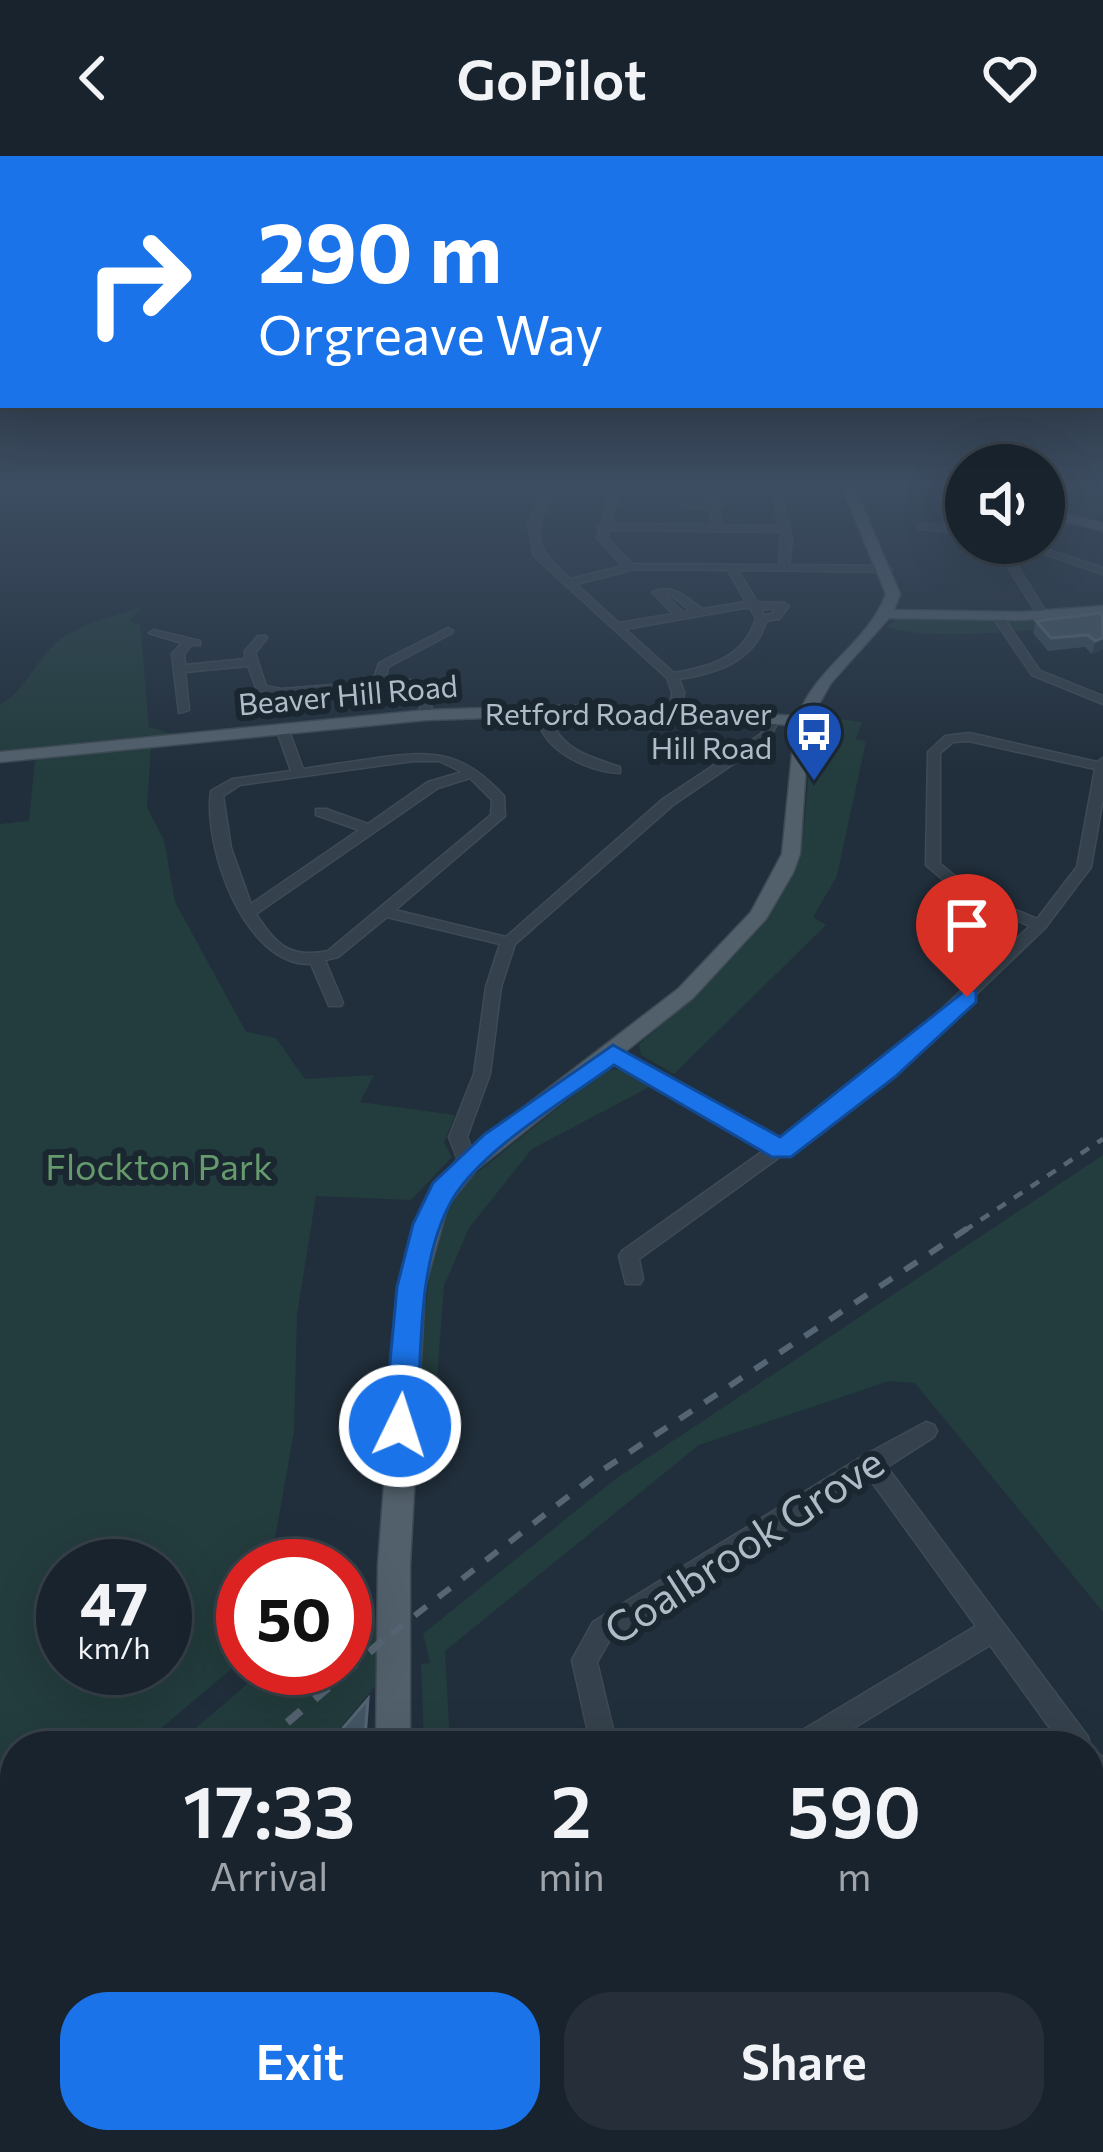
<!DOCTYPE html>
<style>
:root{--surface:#19232d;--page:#262f39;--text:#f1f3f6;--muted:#9fa4aa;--line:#374049;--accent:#1a73e8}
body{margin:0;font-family:Commissioner,sans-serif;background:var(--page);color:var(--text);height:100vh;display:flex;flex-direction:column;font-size:45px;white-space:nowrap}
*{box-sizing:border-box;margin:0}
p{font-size:39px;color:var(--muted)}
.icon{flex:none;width:66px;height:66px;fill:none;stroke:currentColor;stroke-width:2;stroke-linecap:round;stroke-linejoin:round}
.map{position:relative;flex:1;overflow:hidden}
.drawer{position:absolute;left:0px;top:1575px;width:1104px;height:423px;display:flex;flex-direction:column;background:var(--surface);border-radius:48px 48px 0 0;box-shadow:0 12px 48px #0002,0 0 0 3px var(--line)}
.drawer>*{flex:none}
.hud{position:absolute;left:0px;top:0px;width:1104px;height:252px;box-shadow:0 12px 48px #0002,0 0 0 3px var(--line);background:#1a73e8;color:#fff;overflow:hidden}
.tools{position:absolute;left:945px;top:288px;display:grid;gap:24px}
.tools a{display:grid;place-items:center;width:120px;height:120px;border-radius:50%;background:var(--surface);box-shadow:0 12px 48px #0002,0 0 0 3px var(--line);font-size:60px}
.speed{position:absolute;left:36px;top:1383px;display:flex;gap:24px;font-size:60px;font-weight:700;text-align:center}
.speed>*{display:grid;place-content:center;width:156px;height:156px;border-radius:50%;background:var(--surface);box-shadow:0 12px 48px #0002,0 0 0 3px var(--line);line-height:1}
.speed small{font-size:30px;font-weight:400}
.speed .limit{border:18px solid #d22;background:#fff;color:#111}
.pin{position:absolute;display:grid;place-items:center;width:102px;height:102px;color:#fff;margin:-123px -51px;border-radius:50% 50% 50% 0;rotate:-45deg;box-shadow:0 0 12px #0007}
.pin .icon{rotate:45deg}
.me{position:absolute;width:132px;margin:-66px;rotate:4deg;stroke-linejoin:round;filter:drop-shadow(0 0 9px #0008)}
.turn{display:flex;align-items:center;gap:42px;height:252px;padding:0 60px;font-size:54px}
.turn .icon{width:156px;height:156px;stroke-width:2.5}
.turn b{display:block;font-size:84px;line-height:102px}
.eta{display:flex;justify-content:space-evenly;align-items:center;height:204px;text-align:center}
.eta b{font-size:72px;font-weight:600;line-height:84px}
.action{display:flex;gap:24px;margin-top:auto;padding:24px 60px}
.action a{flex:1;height:138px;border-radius:48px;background:var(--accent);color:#fff;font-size:48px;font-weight:600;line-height:138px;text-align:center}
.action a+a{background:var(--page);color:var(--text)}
header{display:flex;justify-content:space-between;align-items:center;height:156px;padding:0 60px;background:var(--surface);font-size:54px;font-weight:600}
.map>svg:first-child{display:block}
</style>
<header><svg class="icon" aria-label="back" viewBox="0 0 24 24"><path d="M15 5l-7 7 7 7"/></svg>GoPilot<svg class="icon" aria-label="heart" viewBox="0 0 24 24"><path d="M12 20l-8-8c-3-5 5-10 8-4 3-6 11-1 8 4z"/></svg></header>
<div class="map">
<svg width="1103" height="1996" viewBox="0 0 1103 1996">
<rect width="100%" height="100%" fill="#212f3c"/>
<!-- green -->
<g fill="#233c3d" fill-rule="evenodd">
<polygon points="1044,333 1103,333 1103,358 1090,365 1044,354"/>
<path d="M142,451l-13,14 11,4 9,102 29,9 -178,18v-49c25,-15 33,-39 52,-58 22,-23 61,-30 90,-40z"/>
<path d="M897,462l206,3c-61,8 -158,22 -217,6z"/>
<path d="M812,559l50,7 -6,17 10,2 -29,135 -24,41 13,8 -152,149 -33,-19 -2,-11c43,-35 137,-121 154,-172 17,-49 14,-107 19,-157z"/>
<path d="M151,591l-4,60 17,33 11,62 71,130 30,6 29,41 69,-4 -14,27 95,13 -11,28 8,14 -41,43 -95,-4 -19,119 -3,117 -24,134h-27v93l-103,87h-125v112l-15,14v-1048l29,-3 6,-62zM63,1410h102v102h-102z"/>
<polygon points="627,913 655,928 532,993 469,1072 444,1130 437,1222 419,1222 432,1087 458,1032 605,914"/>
<polygon points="1103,999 1103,1456 915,1227 889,1225 699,1289 445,1495 450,1590 424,1590 421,1508 430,1507 423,1478 614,1324"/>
<polygon points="360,1444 374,1450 382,1522 325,1590 175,1590 266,1512 345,1512 345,1446"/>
<polygon points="15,1736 15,1893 0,1907 0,1750"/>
</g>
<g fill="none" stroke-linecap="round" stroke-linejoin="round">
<!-- minor casing -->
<g stroke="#3e4a55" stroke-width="3">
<g id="minor">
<path d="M545,333h9c-21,47 -23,55 16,90l53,-13 -26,-28 3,-9 -3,-2 4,-3 10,-35h9l-9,35 102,1 -4,-16 -28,-3 5,-3 22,1 -1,-7 4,-3 10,13 -3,2 4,16 57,1 -8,-37h9l12,49 -3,27 98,1 5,3 -5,3 -149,-2 19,32 27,1 5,3 -10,13 -13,2c-11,41 -50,52 -87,58l5,13 -2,24 -6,4 -6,-4 2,-24 -5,-14 -133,-122 -6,-31zM609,374l172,2 -2,33 -147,-1 -25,-26zM635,413l93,1 18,32 -44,7c-16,-12 -30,-26 -50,-17l21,22 -54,9 -43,-39zM666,440h6l19,15 -8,1zM744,452h6l6,10c-11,39 -45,49 -82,55l-49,-44zM761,453h15l-4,5 -8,1z"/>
<polygon points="923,368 966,371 966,377 920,373 918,371"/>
<polygon points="993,387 1003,387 1048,459 1047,461 1039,461"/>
<polygon points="1013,387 1028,387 1103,412 1103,418"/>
<polygon points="993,458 1001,458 1040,515 1103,540 1103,548 1032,519 992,460"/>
<polygon points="448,472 453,475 452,477 388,511 385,525 411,524 430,534 432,559 426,563 420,559 420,537 409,531 281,539 257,534 248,510 185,516 189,554 179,557 172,498 182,487 149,477 154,474 200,485 200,489 191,489 184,498 185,509 245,503 245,495 258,480 266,480 267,482 255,497 266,530 281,533 373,526 379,507"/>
<path d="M537,552h8c14,41 37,46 75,59v6c-34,-1 -85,-26 -83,-65z"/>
<path d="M773,559l6,4 -9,20 -97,66 -158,139 -14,43 -11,87 -23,63 10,26 -9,6 -9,-6 -10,-26 25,-63 12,-87 14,-43 -113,-27 -49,40 -13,3 18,43 -2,3h-12l-18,-42c-67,2 -108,-118 -100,-173l21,-12 59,-8 -15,-43 2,-3 10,3 15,41c25,-4 50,-7 74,-11 57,-8 86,-7 127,38l1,20 -110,94 111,27 157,-138 98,-65 6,-15zM413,605h26l23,11 -34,10 -60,42 -42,-15h-10v6l43,15 -108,74 -20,-56 -8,-52 17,-11zM470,622l22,22 -1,15 -163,136c-38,8 -52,-6 -72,-37l182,-126z"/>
<path d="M969,577l128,29 6,-4v40l-12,69 -46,61 -153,147 -102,74 -2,5 -7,2 -142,103 4,20 -3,5h-14l-7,-28 3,-5 144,-102 -159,-92 -2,-4 2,-4h12l159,91 102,-73 150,-141 -63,-26 -41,-35 2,-113 17,-16zM969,585l126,28 -18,98 -40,52 -60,-25 -37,-30v-111l13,-11z"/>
<polygon points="926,1266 934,1269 937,1275 934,1281 887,1311 1088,1581 1091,1592 1103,1601 1103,1635 1089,1625 1089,1590 1063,1590 990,1489 824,1590 787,1590 791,1581 976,1470 869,1322 611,1482 597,1506 617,1590 591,1590 572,1504 593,1466 863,1300"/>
<polygon points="1103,1665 1103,1697 1089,1705 1089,1673"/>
<rect x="80" y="1983" width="32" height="13"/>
<polygon points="676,1983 708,1983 712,1996 680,1996"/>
</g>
</g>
<!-- major casing -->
<g stroke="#3e4a55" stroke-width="3">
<g id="major">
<path d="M843,333h12l45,105 -6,16 128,2 81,-6v8l-81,6 -133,-2 -58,65 -16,28 -8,40 -7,103 -7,19 -27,46 -73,79 -216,171 -29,36 -23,82 -15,278v181h-34l2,-181 21,-278 25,-85 35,-45 219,-168 73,-77 31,-58 13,-129 -212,-10 -157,5 -426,42v-10l426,-42 157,-5 215,11c18,-49 70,-73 88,-122z"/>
<polygon points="941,333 966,334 966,342 943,336"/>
<polygon points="1044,352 1103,367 1103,375 1044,360"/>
<polygon points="402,1983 444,1983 446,1996 404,1996"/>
</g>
</g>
<!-- minor -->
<use href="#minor" fill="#35414c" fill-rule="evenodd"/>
<!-- major -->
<use href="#major" fill="#52606c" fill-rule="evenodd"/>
<!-- rail-far2 -->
<polyline stroke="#566573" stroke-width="4.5" stroke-dasharray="10 10" stroke-linecap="butt" points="964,1075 1103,983"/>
<!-- rail-far1 -->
<polyline stroke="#566573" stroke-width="6" stroke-dasharray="15 15" stroke-linecap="butt" points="391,1478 601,1315 968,1072"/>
<!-- rail -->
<g stroke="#566573" stroke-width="8" stroke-dasharray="18 18" stroke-linecap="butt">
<polyline points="260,1590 394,1475"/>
<polyline points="0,1831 15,1817"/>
</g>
</g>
<!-- wall -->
<g fill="#384a58">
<polygon points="1103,458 1103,493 1092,498 1085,491 1048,495 1033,477 1036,465"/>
<polygon points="369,1547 366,1585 343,1586 342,1582"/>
</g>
<!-- shaded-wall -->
<polygon fill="#293a48" points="1103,482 1103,493 1092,498 1095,485"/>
<!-- building -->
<g fill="#455664" stroke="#566674" stroke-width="3">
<polygon points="1102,457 1103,482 1095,485 1088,479 1051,482 1036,465"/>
<polygon points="368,1543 365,1581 342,1582 343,1572"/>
</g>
<!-- sky -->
<linearGradient id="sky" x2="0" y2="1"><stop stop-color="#121a21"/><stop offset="0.54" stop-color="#3d4d61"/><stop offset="1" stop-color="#3d4d61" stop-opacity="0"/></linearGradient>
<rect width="1103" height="613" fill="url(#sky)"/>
<!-- route -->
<path fill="#1a73e8" stroke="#114b97" stroke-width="3" d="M967,833l9,2v11l-81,75 -104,80h-19l-158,-92c-48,35 -132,84 -162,135 -36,64 -30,156 -35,226l-5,10h-23l-5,-10 13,-139 16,-63 20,-41 52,-49 128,-89 167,92z"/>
<!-- icons -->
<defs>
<g id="bus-pin" transform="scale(3)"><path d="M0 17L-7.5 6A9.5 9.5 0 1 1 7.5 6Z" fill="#1a4fb4" stroke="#1a2630"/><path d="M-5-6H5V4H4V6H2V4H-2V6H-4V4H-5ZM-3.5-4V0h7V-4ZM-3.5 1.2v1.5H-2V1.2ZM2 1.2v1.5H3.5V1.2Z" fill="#fff"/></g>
</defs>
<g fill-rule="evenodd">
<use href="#bus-pin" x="814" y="576"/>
</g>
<g text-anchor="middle" stroke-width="12" stroke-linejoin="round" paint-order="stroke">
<!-- far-street labels -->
<g font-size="30" fill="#b0bbc8" stroke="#1a2630">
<text transform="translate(348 540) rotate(-5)" y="10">Beaver Hill Road</text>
</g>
<!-- far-poi labels -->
<g font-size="30" fill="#b0bbc8" stroke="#1a2630" text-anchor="end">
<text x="772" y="569">Retford Road/Beaver<tspan x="772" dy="34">Hill Road</tspan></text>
</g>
<!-- park labels -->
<g font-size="36" fill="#659a6c" stroke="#1a2630">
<text x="159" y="1024">Flockton Park</text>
</g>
<!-- near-street labels -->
<g font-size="42" fill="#b0bbc8" stroke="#1a2630">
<text transform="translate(744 1390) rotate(-33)" y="15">Coalbrook Grove</text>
</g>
</g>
</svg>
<div class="tools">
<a><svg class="icon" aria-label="sound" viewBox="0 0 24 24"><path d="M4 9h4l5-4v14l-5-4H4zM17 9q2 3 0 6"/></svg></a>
</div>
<div class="speed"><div>47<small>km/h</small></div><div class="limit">50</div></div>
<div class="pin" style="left:967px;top:841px;background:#d93025"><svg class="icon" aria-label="arrive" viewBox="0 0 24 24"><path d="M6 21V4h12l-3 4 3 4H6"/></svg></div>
<svg class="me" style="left:400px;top:1270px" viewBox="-20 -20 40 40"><circle r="17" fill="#1a73e8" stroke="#fff" stroke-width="3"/><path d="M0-11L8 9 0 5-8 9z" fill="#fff"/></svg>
<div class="hud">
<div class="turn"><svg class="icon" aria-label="right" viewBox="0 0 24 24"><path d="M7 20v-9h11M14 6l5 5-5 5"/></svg><div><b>290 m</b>Orgreave Way</div></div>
</div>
<section class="drawer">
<div class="eta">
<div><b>17:33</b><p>Arrival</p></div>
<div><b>2</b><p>min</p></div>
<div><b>590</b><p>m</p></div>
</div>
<div class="action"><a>Exit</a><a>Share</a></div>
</section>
</div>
